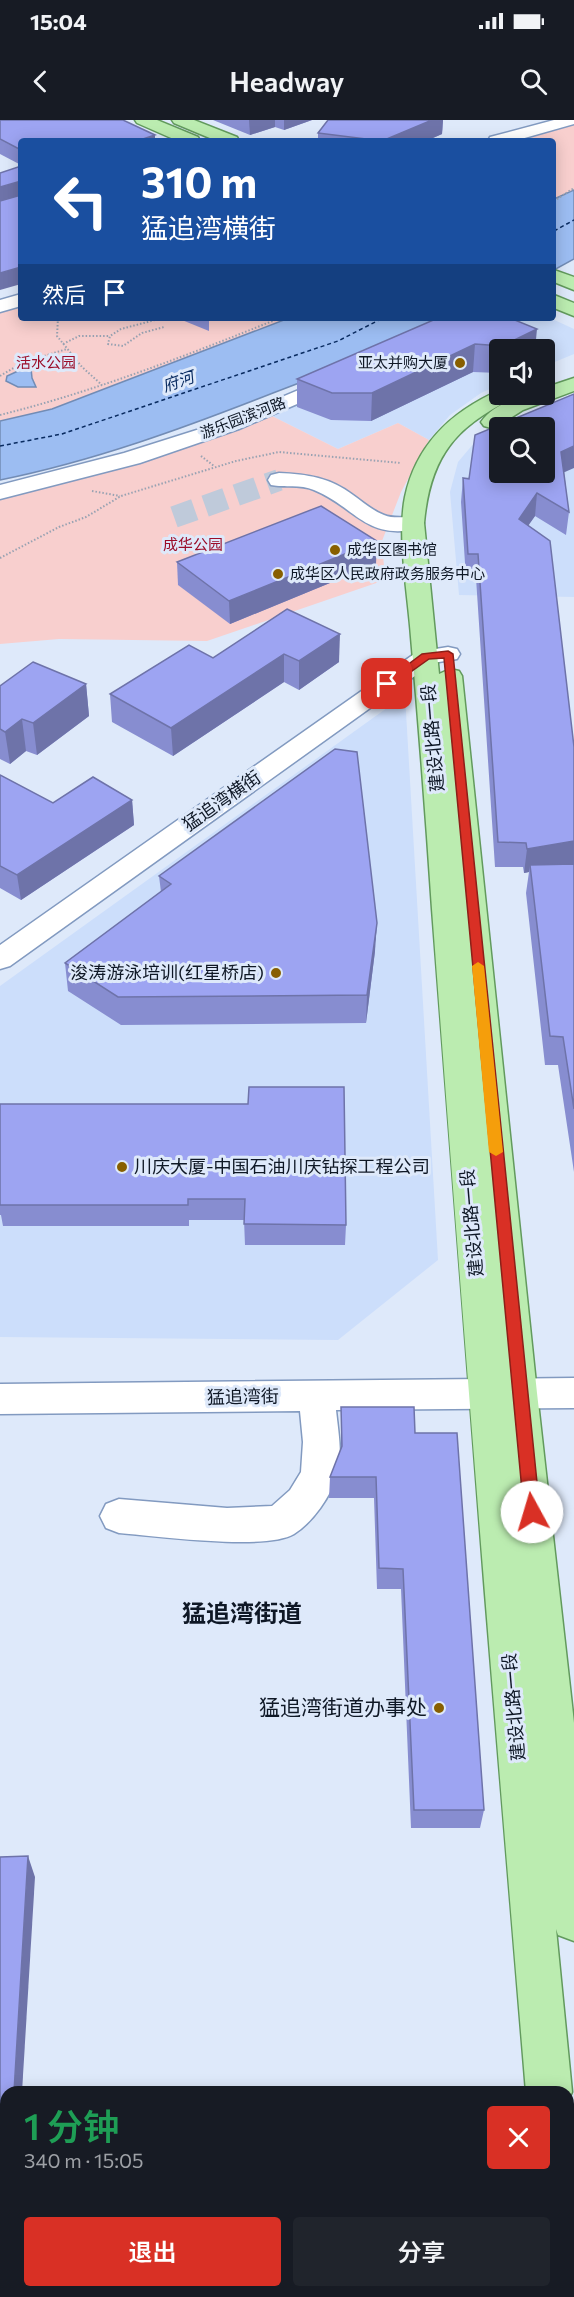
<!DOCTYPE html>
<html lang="zh">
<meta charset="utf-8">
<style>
:root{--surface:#171b24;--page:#20242c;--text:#f1f3f6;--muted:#9ea1a6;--accent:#d93025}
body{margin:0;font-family:Commissioner,"Noto Sans SC",sans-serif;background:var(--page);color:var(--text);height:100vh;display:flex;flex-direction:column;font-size:22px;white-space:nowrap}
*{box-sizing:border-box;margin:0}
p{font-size:20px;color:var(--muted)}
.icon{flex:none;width:33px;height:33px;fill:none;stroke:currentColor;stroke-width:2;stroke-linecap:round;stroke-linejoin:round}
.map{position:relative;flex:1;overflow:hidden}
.side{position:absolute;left:0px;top:1966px;width:574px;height:212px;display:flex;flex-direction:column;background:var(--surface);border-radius:18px 18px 0 0;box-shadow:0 3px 15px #0003}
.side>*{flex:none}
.top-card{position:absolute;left:18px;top:18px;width:538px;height:183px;border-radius:6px;box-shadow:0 3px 15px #0003;background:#1a4fa0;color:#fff;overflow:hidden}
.controls{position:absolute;left:489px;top:219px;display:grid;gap:12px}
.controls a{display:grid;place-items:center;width:66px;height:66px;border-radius:6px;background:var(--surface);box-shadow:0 3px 15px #0003;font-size:30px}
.pin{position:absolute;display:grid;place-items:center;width:51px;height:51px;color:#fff;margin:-26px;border-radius:12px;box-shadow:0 3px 9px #0006}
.me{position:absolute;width:66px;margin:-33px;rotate:354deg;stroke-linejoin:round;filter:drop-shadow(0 0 4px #0008)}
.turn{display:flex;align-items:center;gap:21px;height:126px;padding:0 24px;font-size:27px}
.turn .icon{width:78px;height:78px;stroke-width:2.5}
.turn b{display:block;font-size:42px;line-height:51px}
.then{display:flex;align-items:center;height:57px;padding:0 24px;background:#0003;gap:12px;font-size:22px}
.round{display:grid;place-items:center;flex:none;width:63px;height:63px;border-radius:6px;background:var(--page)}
.head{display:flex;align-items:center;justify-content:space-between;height:102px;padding:0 24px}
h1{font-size:36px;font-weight:600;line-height:45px;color:#1e9e55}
.primary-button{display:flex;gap:12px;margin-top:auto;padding:12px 24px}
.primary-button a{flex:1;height:69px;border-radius:6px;background:var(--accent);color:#fff;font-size:24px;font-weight:600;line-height:69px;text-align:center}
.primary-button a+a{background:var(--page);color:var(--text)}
.status{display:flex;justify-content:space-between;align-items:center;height:42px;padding:0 30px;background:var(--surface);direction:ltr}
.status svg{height:16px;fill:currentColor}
header{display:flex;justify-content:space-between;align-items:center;height:78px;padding:0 24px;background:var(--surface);font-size:27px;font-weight:600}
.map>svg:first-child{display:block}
</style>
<div class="status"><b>15:04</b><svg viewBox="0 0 49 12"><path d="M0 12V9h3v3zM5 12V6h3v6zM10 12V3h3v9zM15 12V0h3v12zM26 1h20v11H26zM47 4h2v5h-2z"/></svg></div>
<header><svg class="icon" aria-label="back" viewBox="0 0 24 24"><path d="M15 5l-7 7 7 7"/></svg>Headway<svg class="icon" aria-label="search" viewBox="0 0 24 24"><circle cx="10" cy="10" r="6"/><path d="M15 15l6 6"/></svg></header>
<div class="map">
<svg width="574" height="2177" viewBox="0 0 574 2177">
<rect width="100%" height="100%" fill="#dee9fa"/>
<!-- built -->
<g fill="#ccdefb">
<polygon points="484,198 550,198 574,209 574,234 545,246 544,230 500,230 499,265 481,273 450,295 429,320 398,303 338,329 272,296"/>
<polygon points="574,277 574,477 459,475 450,372 458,342 480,316 500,352 544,352 544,308"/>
<polygon points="405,575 438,1140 338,1220 0,1217 0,866"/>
</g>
<!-- green -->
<g fill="#f8cfce">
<polygon points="574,4 574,70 554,79 554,21 523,21 553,9"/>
<polygon points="21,186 21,198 289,198 52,289 0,301 0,192"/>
<polygon points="272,296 338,329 398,303 429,320 401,372 382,421 385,460 207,521 59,519 0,524 0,380 103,352"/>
</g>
<!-- water -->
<g fill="#9cbdf2" stroke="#728cb5" stroke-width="1.5">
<polygon points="574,70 574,139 554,150 554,79"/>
<path d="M289,198h170c-61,27 -123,51 -186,75 -89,35 -179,68 -273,87v-59l52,-12z"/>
<polygon points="29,246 31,248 32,258 36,267 18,267 6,261 7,256"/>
</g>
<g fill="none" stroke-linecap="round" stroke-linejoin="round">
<!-- ferry -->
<g stroke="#092b60" stroke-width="1.5" stroke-dasharray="4 3" stroke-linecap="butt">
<polyline points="554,111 574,100"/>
<polyline points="0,326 62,314 338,221 383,198"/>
</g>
<!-- minor-tunnel -->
<polyline stroke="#bfcada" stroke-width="22" stroke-dasharray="22 11" stroke-linecap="butt" points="174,397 279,360"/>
<!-- minor casing -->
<g stroke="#829ac0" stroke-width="3">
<g id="minor">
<polygon points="554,0 574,0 574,4 514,21 488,21 490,17"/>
<polygon points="21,174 21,186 0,192 0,180"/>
<polygon points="339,253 346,255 349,259 346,263 239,309 140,343 0,379 0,365 124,333 225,301"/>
<path d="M279,353c28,1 52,5 74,22 10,7 20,16 31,20 12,5 25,0 37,3l3,5 -3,5c-55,14 -65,-21 -107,-38 -14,-6 -29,-2 -43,-5l-3,-5 3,-5z"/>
<polygon points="448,527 457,529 460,534 457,539 433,543 10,846 0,849 0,825 417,532"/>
<path d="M574,1258v30l-238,2c2,20 7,46 1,65 -6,21 -24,47 -43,59 -28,17 -139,2 -175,-1l-13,-5 -6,-12 6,-12 13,-5 108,9 45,-2 18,-16 11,-18 2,-30 -3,-31 -300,3v-30z"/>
</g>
</g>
<!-- major casing -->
<g stroke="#629a5d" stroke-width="3">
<g id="major">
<polygon points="135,0 157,0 198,17 200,21 178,21 137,3"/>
<polygon points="172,0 194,0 237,17 239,21 217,21 174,3"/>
<polygon points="554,150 574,157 574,170 554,162"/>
<polygon points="554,175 574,183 574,196 554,188"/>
<path d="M574,258v13l-51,19 -25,16 -7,2 -7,-2 -3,-4c13,-19 42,-28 63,-28v-6z"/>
<path d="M500,270v4h17l-3,4c-59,28 -84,59 -90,125l15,151 11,-5 9,2 3,5 75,717 37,330v218l-16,-6 -2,-6 16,163 -4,9v-9h-42c-33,-394 -65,-789 -94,-1183 -6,-91 -13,-181 -21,-272 -3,-42 -14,-100 -6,-140 11,-53 47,-86 95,-107z"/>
<polygon points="568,2147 574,2150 574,2177 543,2177 543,2172 568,2172"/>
</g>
</g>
<!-- path -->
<g stroke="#98a2b2" stroke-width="2" stroke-dasharray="1.5 2" stroke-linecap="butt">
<polyline points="554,81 574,68"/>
<polyline points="58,198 57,216 82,247 102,265"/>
<polyline points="155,200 121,209 110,216 108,224 123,226 142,213 164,207"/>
<polyline points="63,224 79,216 110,216"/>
<polyline points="0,256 24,242 67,229"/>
<path d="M0,295c96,-24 188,-60 280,-97"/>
<polyline points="201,336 214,346"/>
<polyline points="92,371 120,376"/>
<polyline points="0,438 59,407 86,397 121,376 236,341 279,332 401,343"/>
</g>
<!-- minor -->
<use href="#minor" fill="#fff" fill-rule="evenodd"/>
<!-- major -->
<use href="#major" fill="#bbecb0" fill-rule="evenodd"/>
</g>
<!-- wall -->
<g fill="#878dd0">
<polygon points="0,0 21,21 21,45 0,34"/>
<polygon points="213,0 312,0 284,10 275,7 250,15"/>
<polygon points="328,0 443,0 442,14 426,21 318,21 318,13"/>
<polygon points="177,198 208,198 209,201 209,211"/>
<polygon points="438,198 535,230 500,230 499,253 473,252 371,301 331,300 297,287 297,259"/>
<polygon points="564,352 569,392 566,415 535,396 528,405 574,627 574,1052 558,945 545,945 526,773 529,752 524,753 523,747 495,747 476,458 466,458 461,382 463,358"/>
<polygon points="177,442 376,444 230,504 178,465"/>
<polygon points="287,489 339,542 299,570 284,562 173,636 112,602 110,574 213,538"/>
<polygon points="86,564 89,596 37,635 26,631 10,644 0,639 0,566"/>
<polygon points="0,655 53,683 132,680 134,705 21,780 0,768"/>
<polygon points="159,756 375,831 366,903 121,905 68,871 65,843 161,772"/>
<polygon points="0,984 346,1105 345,1125 245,1125 244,1100 189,1100 189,1106 3,1106 1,1095 0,1095"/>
<polygon points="341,1287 415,1313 484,1690 480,1708 411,1708 401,1469 377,1469 374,1378 329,1378 330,1357 341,1329"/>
</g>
<!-- shaded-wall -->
<g fill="#6e73a9">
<polygon points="249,0 275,0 275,7 250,15"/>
<polygon points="284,0 312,0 284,10"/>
<polygon points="432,0 443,0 442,14 426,21 382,21"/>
<polygon points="155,15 155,21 137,21"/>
<polygon points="21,61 21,78 0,83 0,67"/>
<polygon points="21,147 21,164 0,170 0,153"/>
<polygon points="537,209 535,230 501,230 502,226"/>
<polygon points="475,224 473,252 371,301 372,273"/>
<polygon points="574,326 574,348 558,355 561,332"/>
<polygon points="537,373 535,396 517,422 519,399"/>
<polygon points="377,421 376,444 230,504 229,481"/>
<polygon points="340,514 339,542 299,570 299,541"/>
<polygon points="284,534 284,562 173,636 171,608"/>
<polygon points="86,564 89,596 37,635 33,603"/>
<polygon points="22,599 26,631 10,644 5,612"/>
<polygon points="132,680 134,705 21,780 17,755"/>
<polygon points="574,721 574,745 530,745 529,752 524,753 527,729"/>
<polygon points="377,803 375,831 366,903 367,875"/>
<polygon points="28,1736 35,1757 22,1972 14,1972"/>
<polygon points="6,2108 6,2172 11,2172 10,2177 2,2177"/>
</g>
<!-- building -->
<g fill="#9da4f2" stroke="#6e73a9" stroke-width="1.5" fill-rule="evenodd">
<polygon points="0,0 123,0 155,15 137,21 21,21 21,30 0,19"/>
<polygon points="328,0 432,0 382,21 318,13"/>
<polygon points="21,46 21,72 21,61 0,67 0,53"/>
<polygon points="21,75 21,147 0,153 0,81"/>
<polygon points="438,198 510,198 537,209 502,226 475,224 372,273 332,273 297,259"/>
<path d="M574,274v52l-13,6 8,60 -32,-19 -18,26 31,22 24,206v94l-47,8 -1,-6 -28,-1 -20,-288h-10l-5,-76 6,1 6,-44zM500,308h44v44h-44z"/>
<polygon points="321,386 377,421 229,481 177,442"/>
<polygon points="287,489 340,514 299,541 284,534 171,608 110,574 189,525 213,538"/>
<polygon points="33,542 86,564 33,603 22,599 5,612 0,609 0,566"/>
<polygon points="335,629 357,632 377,803 367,875 118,877 65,843 171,764 159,756"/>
<polygon points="0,655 53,683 93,657 132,680 17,755 0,746"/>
<polygon points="574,744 574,989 563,917 550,916 530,745"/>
<polygon points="249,967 344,967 346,1105 244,1104 245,1079 188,1079 188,1085 0,1085 0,984 248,984"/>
<polygon points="341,1287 414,1287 415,1313 457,1313 484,1690 414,1690 403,1449 379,1448 376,1357 330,1357 342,1326"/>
<polygon points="28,1736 14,1972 6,1972 6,2108 2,2177 0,2177 0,1737"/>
</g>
<!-- route -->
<polygon fill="#d93025" stroke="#8d1f18" stroke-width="1.5" points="448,531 453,534 540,1392 537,1396 532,1398 526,1396 524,1392 444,538 429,539 391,566 382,564 422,534"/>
<!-- slow -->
<polygon fill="#f59e0b" points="478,842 484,846 503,1032 496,1036 489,1032 472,846"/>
<!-- markers -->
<g fill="#885f00" stroke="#dee9fa" stroke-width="2">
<circle cx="460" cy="243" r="6"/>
<circle cx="335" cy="430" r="6"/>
<circle cx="278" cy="454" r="6"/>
<circle cx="276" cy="853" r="6"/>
<circle cx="122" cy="1047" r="6"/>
<circle cx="439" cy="1588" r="6"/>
</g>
<g text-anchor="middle" stroke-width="6" stroke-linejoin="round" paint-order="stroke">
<!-- far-park labels -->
<g font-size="15" fill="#9b0d29" stroke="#dee9fa">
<text x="46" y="248">活水公园</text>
<text x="193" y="430">成华公园</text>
</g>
<!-- far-poi labels -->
<g font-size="15" fill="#0f1826" stroke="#dee9fa" text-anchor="start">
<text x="448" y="248" text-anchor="end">亚太并购大厦</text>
<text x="347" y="435">成华区图书馆</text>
<text x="290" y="459">成华区人民政府政务服务中心</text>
</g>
<!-- far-street labels -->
<g font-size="15" fill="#0f1826" stroke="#dee9fa">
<text transform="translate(243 298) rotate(-21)" y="5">游乐园滨河路</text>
</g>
<!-- far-water labels -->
<g font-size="16" font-style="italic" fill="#092b60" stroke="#dee9fa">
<text transform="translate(178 261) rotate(-19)" y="6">府河</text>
</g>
<!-- street labels -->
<g font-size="18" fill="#0f1826" stroke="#dee9fa">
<text transform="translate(433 618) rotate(-95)" y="6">建设北路一段</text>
<text transform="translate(222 681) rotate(-35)" y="6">猛追湾横街</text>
<text transform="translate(472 1103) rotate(-95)" y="6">建设北路一段</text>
<text transform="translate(243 1277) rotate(-1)" y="6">猛追湾街</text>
<text transform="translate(514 1587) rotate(-95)" y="6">建设北路一段</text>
</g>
<!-- poi labels -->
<g font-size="18" fill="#0f1826" stroke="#dee9fa" text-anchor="end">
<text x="264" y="859">浚涛游泳培训(红星桥店)</text>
<text x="134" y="1053" text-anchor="start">川庆大厦-中国石油川庆钻探工程公司</text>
</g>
<!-- near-poi labels -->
<g font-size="21" fill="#0f1826" stroke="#dee9fa" text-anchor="end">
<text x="427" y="1595">猛追湾街道办事处</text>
</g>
<!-- district labels -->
<g font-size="24" font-weight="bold" fill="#0f1826" stroke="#dee9fa">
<text x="242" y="1502">猛追湾街道</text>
</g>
</g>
</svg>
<div class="controls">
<a><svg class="icon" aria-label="sound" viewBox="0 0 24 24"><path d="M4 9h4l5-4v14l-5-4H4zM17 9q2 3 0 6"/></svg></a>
<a><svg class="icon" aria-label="search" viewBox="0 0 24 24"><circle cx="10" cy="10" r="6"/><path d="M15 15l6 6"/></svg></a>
</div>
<div class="pin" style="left:387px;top:564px;background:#d93025"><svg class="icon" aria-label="arrive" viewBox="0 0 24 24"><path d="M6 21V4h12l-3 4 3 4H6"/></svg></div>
<svg class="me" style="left:532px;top:1392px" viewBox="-20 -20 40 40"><circle r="19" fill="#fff"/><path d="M0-13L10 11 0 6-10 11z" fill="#d93025"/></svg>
<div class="top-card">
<div class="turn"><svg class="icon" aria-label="left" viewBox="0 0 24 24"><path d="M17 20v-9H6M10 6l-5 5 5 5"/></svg><div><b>310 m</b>猛追湾横街</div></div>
<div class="then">然后<svg class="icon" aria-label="arrive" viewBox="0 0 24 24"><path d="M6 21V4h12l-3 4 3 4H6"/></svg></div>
</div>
<section class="side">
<div class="head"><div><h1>1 分钟</h1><p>340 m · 15:05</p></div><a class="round" style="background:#d93025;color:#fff"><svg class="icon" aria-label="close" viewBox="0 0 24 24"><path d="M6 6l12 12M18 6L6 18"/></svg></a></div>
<div class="primary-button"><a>退出</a><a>分享</a></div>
</section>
</div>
